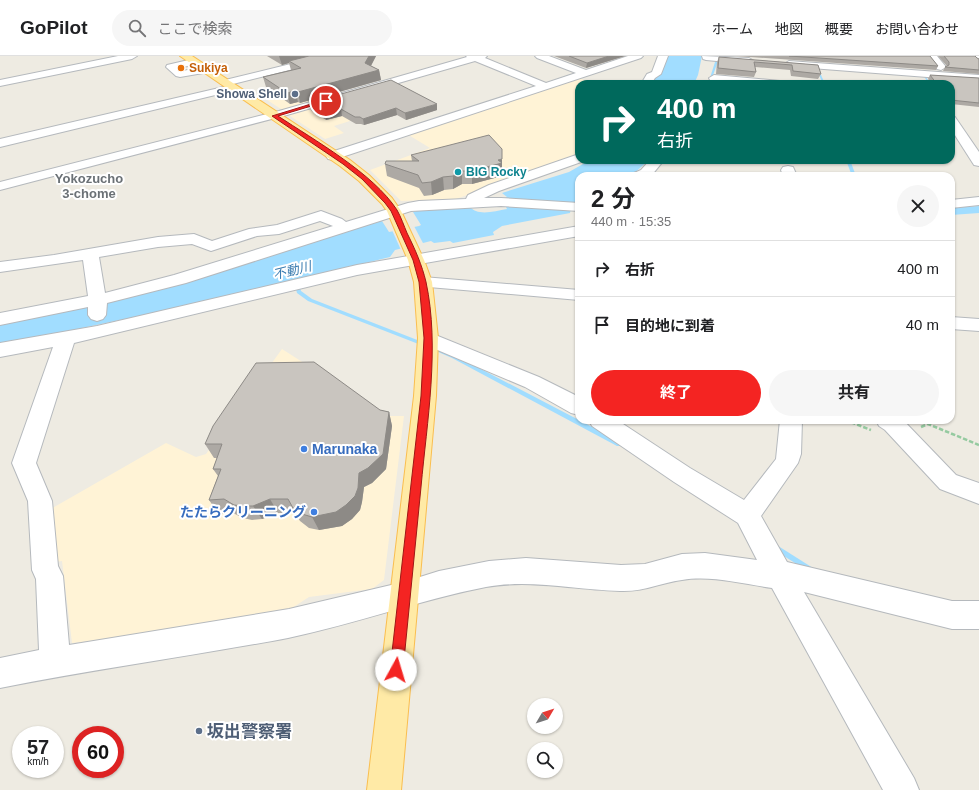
<!DOCTYPE html>
<html lang="ja">
<meta charset="utf-8">
<style>
:root{--surface:#fff;--page:#f6f6f6;--text:#202124;--muted:#757577;--line:#e0e0e0;--accent:#f42422}
body{margin:0;font-family:Arial,"Noto Sans JP",sans-serif;background:var(--page);color:var(--text);height:100vh;display:flex;flex-direction:column;font-size:15px;white-space:nowrap}
*{box-sizing:border-box;margin:0}
p{font-size:13px;color:var(--muted)}
.icon{flex:none;width:22px;height:22px;fill:none;stroke:currentColor;stroke-width:2;stroke-linecap:round;stroke-linejoin:round}
.map{position:relative;flex:1;overflow:hidden}
.side{position:absolute;left:575px;top:116px;width:380px;height:252px;display:flex;flex-direction:column;background:var(--surface);border-radius:12px;box-shadow:0 1px 3px #0004}
.side>*{flex:none}
.hud{position:absolute;left:575px;top:24px;width:380px;height:84px;border-radius:12px;box-shadow:0 1px 3px #0004;background:#00695c;color:#fff;overflow:hidden}
.needle{width:26px;rotate:51deg}
.controls{position:absolute;left:527px;top:642px;display:grid;gap:8px}
.controls a{display:grid;place-items:center;width:36px;height:36px;border-radius:50%;background:var(--surface);box-shadow:0 1px 3px #0004;font-size:20px}
.speed{position:absolute;left:12px;top:670px;display:flex;gap:8px;font-size:20px;font-weight:700;text-align:center}
.speed>*{display:grid;place-content:center;width:52px;height:52px;border-radius:50%;background:var(--surface);box-shadow:0 1px 3px #0004;line-height:1}
.speed small{font-size:10px;font-weight:400}
.speed .limit{border:6px solid #d22;background:#fff;color:#111}
.pin{position:absolute;display:grid;place-items:center;width:34px;height:34px;color:#fff;margin:-17px;border:2px solid #fff;border-radius:50%;box-shadow:0 1px 4px #0007}
.me{position:absolute;width:44px;margin:-22px;rotate:6deg;stroke-linejoin:round;filter:drop-shadow(0 0 3px #0008)}
.turn{display:flex;align-items:center;gap:14px;height:84px;padding:0 16px;font-size:18px}
.turn .icon{width:52px;height:52px;stroke-width:2.5}
.turn b{display:block;font-size:28px;line-height:34px}
.round{display:grid;place-items:center;flex:none;width:42px;height:42px;border-radius:21px;background:var(--page)}
.headline{display:flex;align-items:center;justify-content:space-between;height:68px;padding:0 16px}
h1{font-size:24px;font-weight:700;line-height:30px}
.cta{display:flex;gap:8px;margin-top:auto;padding:8px 16px}
.cta a{flex:1;height:46px;border-radius:24px;background:var(--accent);color:#fff;font-size:16px;font-weight:700;line-height:46px;text-align:center}
.cta a+a{background:var(--page);color:var(--text)}
ul{padding:0;list-style:none}
li{display:flex;align-items:center;gap:12px;height:56px;padding:0 16px;border-top:1px solid var(--line)}
li div{flex:1}
li b{display:block;font-size:15px}
li em{font-style:normal}
header{display:flex;align-items:center;gap:24px;box-sizing:border-box;height:56px;padding:0 20px;background:var(--surface);border-bottom:1px solid var(--line)}
header strong{font-size:19px}
nav{display:flex;gap:22px;margin-inline-start:auto;font-size:14px}
.search{width:280px;height:36px;background:var(--page);display:flex;align-items:center;gap:10px;box-sizing:border-box;padding:0 14px;border-radius:22px;color:var(--muted);font-size:15px}
.map>svg:first-child{display:block}
</style>
<header>
<strong>GoPilot</strong>
<div class="search"><svg class="icon" aria-label="search" viewBox="0 0 24 24"><circle cx="10" cy="10" r="6"/><path d="M15 15l6 6"/></svg>ここで検索</div>
<nav><a>ホーム</a><a>地図</a><a>概要</a><a>お問い合わせ</a></nav>
</header>
<div class="map">
<svg width="979" height="734" viewBox="0 0 979 734">
<rect width="100%" height="100%" fill="#eeebe2"/>
<!-- commercial -->
<g fill="#fff3d6">
<polygon points="579,22 595,28 579,28 579,97 546,111 456,143 401,145 370,114 430,92 407,78"/>
<polygon points="316,28 337,40 284,55 264,42"/>
<polygon points="322,48 366,60 334,70 344,77 325,83 287,58"/>
<polygon points="282,293 387,360 404,360 384,524 372,533 309,541 292,552 140,579 72,587 62,505 56,506 49,454 166,387 196,401 206,398"/>
</g>
<!-- water -->
<g fill="#a1ddff">
<polygon points="666,0 702,0 698,19 694,28 652,28 662,11"/>
<path d="M590,104h59l-18,16h-52v27h-7l-2,10 -68,13 -9,6 1,3 -41,8 -3,-2 -16,2 -3,-2 -36,9 -5,7c-129,32 -259,63 -390,87v-21c60,-11 121,-20 178,-41l204,-61 7,11 30,-6 2,-1 -8,-13 16,-5 40,-1c9,11 25,5 38,3l-5,-10 5,-2 -5,-4 67,-21z"/>
<polygon points="979,150 979,157 951,159 951,152"/>
</g>
<!-- pier -->
<polygon fill="#eeebe2" points="414,170 424,189 401,194 392,174"/>
<g fill="none" stroke-linecap="round" stroke-linejoin="round">
<!-- stream -->
<g fill="#a1ddff" fill-rule="evenodd">
<polygon points="716,3 724,5 723,6 718,5 710,28 708,28"/>
<polygon points="817,11 818,12 825,28 823,28 816,12"/>
<polygon points="923,19 931,19 931,21 926,21 931,28 929,28"/>
<polygon points="846,104 850,104 856,120 852,120"/>
<polygon points="294,225 298,225 298,226 301,235 312,243 425,287 425,288 423,290 421,289 308,245 297,237 294,226"/>
<polygon points="431,289 456,300 621,386 622,388 621,390 617,390 452,302 429,292 429,291"/>
<polygon points="775,488 813,512 814,514 813,516 811,517 809,516 773,493 772,491 773,489"/>
</g>
<!-- minor casing -->
<g stroke="#b5b9bd" stroke-width="2">
<g id="minor">
<polygon points="118,0 137,0 132,3 0,30 0,24"/>
<polygon points="323,0 340,0 338,2 225,30 220,27 221,25"/>
<polygon points="466,0 487,0 485,2 546,27 576,17 537,2 535,0 549,0 586,14 628,0 643,0 641,2 333,104 328,103 326,100 328,97 536,30 475,5 287,59 0,134 0,126 279,55 467,1"/>
<polygon points="658,0 668,0 661,18 655,22 651,28 641,28 647,18 652,16"/>
<polygon points="702,0 749,2 754,5 749,8 706,4 703,3"/>
<polygon points="927,0 937,0 946,11 941,14 937,13"/>
<polygon points="971,0 979,0 979,6 976,5"/>
<polygon points="193,3 196,4 198,6 196,8 179,12 182,15 205,11 209,12 210,14 209,16 180,21 176,20 166,11 167,9"/>
<polygon points="789,5 979,19 979,25 785,10 784,8"/>
<polygon points="714,19 780,25 785,28 745,28 710,24 709,22"/>
<polygon points="232,29 236,30 237,32 236,34 0,91 0,83"/>
<polygon points="951,60 955,61 979,96 979,110 974,109 951,73"/>
<path d="M579,98v6l5,1 -85,30 -15,7h17l78,5v8l-78,-5 -90,5 -225,72 -79,20 -1,12 -3,4 -6,2 -6,-2 -3,-4v-8l-88,18v-12l88,-17 -5,-36 -83,12v-10l54,-7 104,-18 36,-3 18,7 37,-12 28,-4 44,-14 21,8 4,3 62,-19 11,-2 47,-2 2,-4 21,-10zM320,165l13,5 -159,49 -69,18 -6,-36 59,-10 34,-3 19,7 46,-15 22,-2z"/>
<polygon points="650,104 664,104 651,120 632,120 634,117 641,114"/>
<polygon points="788,110 793,111 797,120 783,120 781,114 783,111"/>
<polygon points="979,141 979,149 951,152 951,144"/>
<path d="M579,170v10l-222,39 -283,68 -38,120 16,38 6,65 5,10 6,69 220,-36 115,-27 35,-11 50,-10 37,-3 95,7 24,-1 37,-10 23,-1 52,7 -19,-37 -64,-41 -82,-56 -3,-6h28l73,48 54,32 32,-41 4,-39h22l-1,34 -3,9 -37,53 26,46 165,39h27v28h-27l-148,-37 110,186 5,12h-36l-111,-202c-29,-4 -61,-13 -90,-8 -23,3 -37,12 -62,11 -44,-1 -89,-12 -134,-4 -67,13 -131,37 -198,51 -96,18 -193,31 -288,50v-30l39,-8 -3,-71 -4,-9 -4,-69 -16,-38 41,-116 -53,10v-14l97,-17 260,-61z"/>
<polygon points="423,221 579,234 579,244 417,230 414,226 417,222"/>
<polygon points="951,261 979,263 979,275 951,273"/>
<polygon points="428,276 539,321 579,341 579,359 571,357 525,331 421,287 418,282 421,277"/>
<polygon points="876,364 903,364 956,419 979,427 979,448 940,433 885,374 879,370"/>
</g>
</g>
<!-- major casing -->
<g stroke="#fabe4f" stroke-width="2">
<polygon id="major" points="180,0 192,0 350,104 369,119 392,142 401,155 424,204 432,226 438,282 436,340 401,734 367,734 414,340 418,282 414,226 408,204 387,155 382,148 359,125 340,110"/>
</g>
<!-- path -->
<g stroke="#95caa0" stroke-width="2.5" stroke-dasharray="4.5 2" stroke-linecap="butt">
<polyline points="845,364 871,374"/>
<polyline points="921,371 928,368 979,389"/>
</g>
<!-- minor -->
<use href="#minor" fill="#fff" fill-rule="evenodd"/>
<!-- major -->
<use href="#major" fill="#ffeaa6" fill-rule="evenodd"/>
</g>
<!-- wall -->
<g fill="#ada9a4">
<polygon points="267,0 376,0 371,10 379,14 381,24 300,47 298,46 290,48 266,31 263,21 291,14 289,7 282,9"/>
<polygon points="554,0 625,0 586,12"/>
<polygon points="736,0 930,0 938,10 936,14"/>
<polygon points="938,0 975,0 977,2 979,3 979,18 943,15 945,11 947,10"/>
<polygon points="719,1 818,9 821,18 818,23 791,20 790,14 755,11 756,16 754,21 716,18 717,6"/>
<polygon points="930,19 979,22 979,51 951,48 951,28 932,28 928,23"/>
<polygon points="309,47 437,54 406,64 397,59 364,69 361,68 356,68 342,60 326,64 311,54"/>
<polygon points="411,99 501,106 502,120 472,128 462,128 453,133 444,134 432,139 424,140 419,132 387,120 385,108 412,105"/>
<polygon points="380,354 389,356 392,370 386,413 372,427 364,431 362,446 360,454 352,463 342,470 319,474 309,472 300,465 295,457 278,457 262,463 252,464 243,462 233,457 219,458 209,444 218,420 213,413 217,402 214,402 205,388"/>
</g>
<!-- shaded-wall -->
<g fill="#8d8a86">
<polygon points="279,0 317,0 289,5 289,7 282,9"/>
<polygon points="369,0 376,0 367,17 379,14 381,24 300,47 298,36 365,7"/>
<polygon points="609,0 625,0 586,12 587,7"/>
<polygon points="295,35 298,46 290,48 287,37"/>
<polygon points="437,48 437,54 406,64 405,57"/>
<polygon points="396,52 397,59 364,69 363,63"/>
<polygon points="341,53 342,60 326,64 325,57"/>
<polygon points="502,103 502,120 472,128 472,115"/>
<polygon points="462,115 462,128 453,133 453,120"/>
<polygon points="443,121 444,134 432,139 431,126"/>
<polygon points="389,356 392,370 386,413 372,427 364,431 362,446 360,454 352,463 342,470 319,474 312,461"/>
<polygon points="270,443 278,457 262,463 253,450"/>
</g>
<!-- building -->
<g fill="#c9c5bf" stroke="#8d8a86">
<polygon points="309,0 369,0 365,7 379,14 298,36 295,35 287,37 263,21 301,12 289,5"/>
<polygon points="569,0 609,0 587,7"/>
<polygon points="789,0 930,0 938,10"/>
<polygon points="944,0 975,0 977,2 979,3 979,14 945,11 949,9 949,6"/>
<polygon points="719,1 818,9 821,18 793,15 792,9 754,6 756,16 718,12"/>
<polygon points="930,19 979,22 979,47 951,44 951,28 937,28"/>
<polygon points="391,24 437,48 405,57 396,52 363,63 360,61 355,61 341,53 325,57 309,47"/>
<polygon points="489,79 502,93 502,103 498,104 502,107 472,115 462,115 453,120 443,121 431,126 422,127 418,119 385,108 386,105 419,105 411,99"/>
<polygon points="314,306 380,354 389,356 383,398 368,412 359,417 358,432 355,440 346,449 336,456 312,461 302,458 293,452 288,443 270,443 253,450 243,450 234,449 224,443 209,444 221,413 213,413 222,388 205,388 213,370 256,307"/>
</g>
<!-- route -->
<path fill="#f42422" stroke="#9f1716" d="M324,44l4,1 -50,15c36,24 95,57 119,94 4,7 7,16 10,23 8,16 15,32 19,49 14,65 1,139 -5,205 -6,61 -12,122 -18,183l-2,4 -5,2 -4,-2 -2,-4 31,-274 3,-58 -5,-56 -6,-22 -22,-49 -6,-8 -23,-24 -19,-15 -71,-48z"/>
<!-- markers -->
<circle fill="#e8710a" stroke="#fff" stroke-width="1.5" cx="181" cy="12" r="4"/>
<g fill="#5c6f8a" stroke="#fff" stroke-width="1.5">
<circle cx="295" cy="38" r="4"/>
<circle cx="199" cy="675" r="4"/>
</g>
<circle fill="#0f9aa8" stroke="#fff" stroke-width="1.5" cx="458" cy="116" r="4"/>
<g fill="#3f7fe0" stroke="#fff" stroke-width="1.5">
<circle cx="304" cy="393" r="4"/>
<circle cx="314" cy="456" r="4"/>
</g>
<g text-anchor="middle" stroke-width="4" stroke-linejoin="round" paint-order="stroke">
<!-- far-food labels -->
<g font-size="12" font-weight="bold" fill="#c56008" stroke="#fff" text-anchor="start">
<text x="189" y="16">Sukiya</text>
</g>
<!-- far-service labels -->
<g font-size="12" font-weight="bold" fill="#4e5e75" stroke="#fff" text-anchor="end">
<text x="287" y="42">Showa Shell</text>
</g>
<!-- far-culture labels -->
<g font-size="12" font-weight="bold" fill="#0d838f" stroke="#fff" text-anchor="start">
<text x="466" y="120">BIG Rocky</text>
</g>
<!-- far-neighbourhood labels -->
<g font-size="13" font-weight="bold" fill="#6b7176" stroke="#fff">
<text x="89" y="127">Yokozucho<tspan x="89" dy="15">3-chome</tspan></text>
</g>
<!-- far-water labels -->
<g font-size="13" font-style="italic" fill="#3679ae" stroke="#fff">
<text transform="translate(292 214) rotate(-14)" y="5">不動川</text>
</g>
<!-- shop labels -->
<g font-size="14" font-weight="bold" fill="#366cbe" stroke="#fff" text-anchor="start">
<text x="312" y="398">Marunaka</text>
<text x="306" y="461" text-anchor="end">たたらクリーニング</text>
</g>
<!-- near-service labels -->
<g font-size="17" font-weight="bold" fill="#4e5e75" stroke="#fff" text-anchor="start">
<text x="207" y="681">坂出警察署</text>
</g>
</g>
</svg>
<div class="controls">
<a><svg class="needle" viewBox="-14 -14 28 28"><path d="M0-13l5 13h-10z" fill="#e53935"/><path d="M0 13l5-13h-10z" fill="#757577"/></svg></a>
<a><svg class="icon" aria-label="search" viewBox="0 0 24 24"><circle cx="10" cy="10" r="6"/><path d="M15 15l6 6"/></svg></a>
</div>
<div class="speed"><div>57<small>km/h</small></div><div class="limit">60</div></div>
<div class="pin" style="left:326px;top:45px;background:#d93025"><svg class="icon" aria-label="arrive" viewBox="0 0 24 24"><path d="M6 21V4h12l-3 4 3 4H6"/></svg></div>
<svg class="me" style="left:396px;top:614px" viewBox="-20 -20 40 40"><circle r="19" fill="#fff"/><path d="M0-13L10 11 0 6-10 11z" fill="#f42422"/></svg>
<div class="hud">
<div class="turn"><svg class="icon" aria-label="right" viewBox="0 0 24 24"><path d="M7 20v-9h11M14 6l5 5-5 5"/></svg><div><b>400 m</b>右折</div></div>
</div>
<section class="side">
<div class="headline"><div><h1>2 分</h1><p>440 m · 15:35</p></div><a class="round"><svg class="icon" aria-label="close" viewBox="0 0 24 24"><path d="M6 6l12 12M18 6L6 18"/></svg></a></div>
<ul>
<li><svg class="icon" aria-label="right" viewBox="0 0 24 24"><path d="M7 20v-9h11M14 6l5 5-5 5"/></svg><div><b>右折</b></div><em>400 m</em></li>
<li><svg class="icon" aria-label="arrive" viewBox="0 0 24 24"><path d="M6 21V4h12l-3 4 3 4H6"/></svg><div><b>目的地に到着</b></div><em>40 m</em></li>
</ul>
<div class="cta"><a>終了</a><a>共有</a></div>
</section>
</div>
